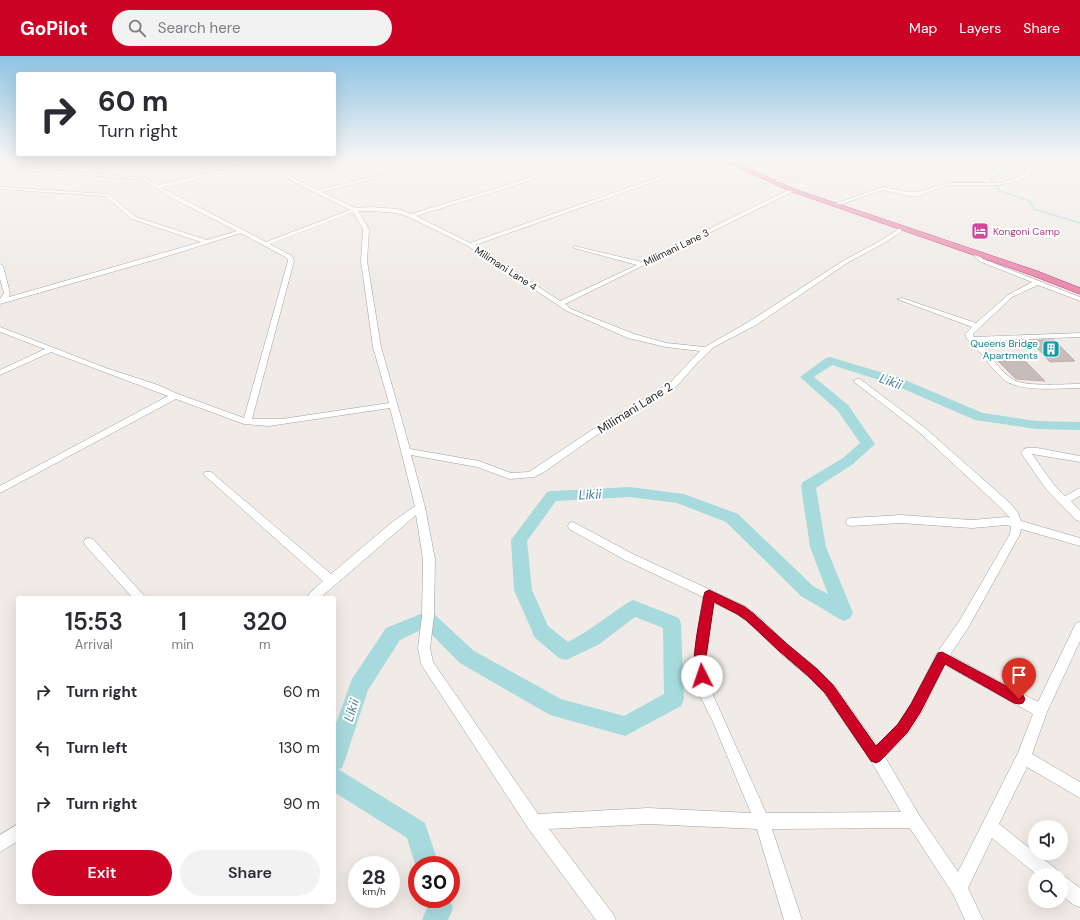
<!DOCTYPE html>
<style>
:root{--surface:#fff;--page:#f2f2f3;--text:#2b2b33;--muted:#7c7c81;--accent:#cc0325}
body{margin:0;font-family:"DM Sans",sans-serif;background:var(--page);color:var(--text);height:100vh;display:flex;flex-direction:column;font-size:15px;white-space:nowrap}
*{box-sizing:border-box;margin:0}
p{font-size:13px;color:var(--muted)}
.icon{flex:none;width:22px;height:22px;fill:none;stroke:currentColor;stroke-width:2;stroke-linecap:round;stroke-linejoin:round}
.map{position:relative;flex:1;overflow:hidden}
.panel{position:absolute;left:16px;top:540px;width:320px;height:308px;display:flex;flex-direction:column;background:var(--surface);border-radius:4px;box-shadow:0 4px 16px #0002}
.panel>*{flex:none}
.banner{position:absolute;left:16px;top:16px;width:320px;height:84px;border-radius:4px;box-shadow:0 4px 16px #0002;background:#fff;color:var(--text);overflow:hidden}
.buttons{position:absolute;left:1028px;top:764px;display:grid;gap:8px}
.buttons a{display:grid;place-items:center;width:40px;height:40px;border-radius:50%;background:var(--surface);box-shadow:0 4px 16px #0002;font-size:20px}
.speed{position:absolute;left:348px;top:800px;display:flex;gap:8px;font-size:20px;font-weight:700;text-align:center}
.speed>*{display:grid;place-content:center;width:52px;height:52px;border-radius:50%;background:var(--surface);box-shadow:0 4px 16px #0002;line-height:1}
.speed small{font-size:10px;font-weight:400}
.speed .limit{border:6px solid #d22;background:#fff;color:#111}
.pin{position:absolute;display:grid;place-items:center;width:34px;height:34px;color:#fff;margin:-41px -17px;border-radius:50% 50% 50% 0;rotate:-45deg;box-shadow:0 0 4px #0007}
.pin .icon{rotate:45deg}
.me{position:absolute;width:44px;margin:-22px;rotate:356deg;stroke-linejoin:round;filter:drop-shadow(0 0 3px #0008)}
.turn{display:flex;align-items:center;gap:14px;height:84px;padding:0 16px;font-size:18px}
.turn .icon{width:52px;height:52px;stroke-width:2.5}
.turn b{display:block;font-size:28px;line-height:34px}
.eta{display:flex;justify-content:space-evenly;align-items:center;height:68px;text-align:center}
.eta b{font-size:24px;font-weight:600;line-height:28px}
.button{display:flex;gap:8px;margin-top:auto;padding:8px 16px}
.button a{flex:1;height:46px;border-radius:24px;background:var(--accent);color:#fff;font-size:16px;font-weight:600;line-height:46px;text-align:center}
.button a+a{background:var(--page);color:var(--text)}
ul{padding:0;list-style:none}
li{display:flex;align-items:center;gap:12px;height:56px;padding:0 16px}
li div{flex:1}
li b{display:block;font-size:15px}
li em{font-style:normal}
header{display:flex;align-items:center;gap:24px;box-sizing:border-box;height:56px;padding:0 20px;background:var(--accent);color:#fff}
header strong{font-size:19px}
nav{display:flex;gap:22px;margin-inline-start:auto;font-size:14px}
.search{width:280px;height:36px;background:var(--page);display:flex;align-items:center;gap:10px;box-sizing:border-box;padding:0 14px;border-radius:22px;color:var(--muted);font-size:15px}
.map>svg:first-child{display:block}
</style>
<header>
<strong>GoPilot</strong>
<div class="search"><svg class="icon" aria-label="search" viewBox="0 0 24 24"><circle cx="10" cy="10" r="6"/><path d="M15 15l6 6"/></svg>Search here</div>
<nav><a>Map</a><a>Layers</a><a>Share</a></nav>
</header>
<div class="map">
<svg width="1080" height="864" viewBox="0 0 1080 864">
<rect width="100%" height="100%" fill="#f0ebe6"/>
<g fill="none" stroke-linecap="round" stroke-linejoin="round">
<!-- stream -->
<polyline stroke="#a7dadd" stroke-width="1.5" points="1007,103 1013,106 996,107 994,113 1001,118 990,123 1000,135 1030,145 1034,153 1080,167"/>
<!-- river -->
<g fill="#a7dadd" fill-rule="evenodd">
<polygon points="830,301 900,322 983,357 1036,365 1080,366 1080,374 1036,373 975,364 892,328 832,309 814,321 848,349 875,388 853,408 816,432 826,491 853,557 850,562 844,565 838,562 801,540 726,466 677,447 630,441 556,445 527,485 532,534 548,570 568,586 584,577 627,547 633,544 679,562 681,568 684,643 681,650 625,680 550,659 460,607 425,572 400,584 368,634 345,704 342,712 338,713 425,767 439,809 417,809 417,814 407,782 334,736 334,673 352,623 386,572 428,555 434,558 474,595 561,643 624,660 664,638 663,572 635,561 598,589 566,604 559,602 534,581 532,575 514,534 511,484 547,436 552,435 630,431 684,438 738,458 813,530 828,538 810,491 801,430 803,426 843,402 860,387 838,355 800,321 826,302"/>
<polygon points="424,843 450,843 453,852 448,864 422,864 427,852"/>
</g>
</g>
<!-- building -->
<g fill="#c8bcb9" stroke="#c1afa8">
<polygon points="1030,284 1054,284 1075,305 1050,306"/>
<polygon points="1024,304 1045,325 1016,323 998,305"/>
</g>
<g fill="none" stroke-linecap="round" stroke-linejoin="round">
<!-- minor casing -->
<g stroke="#a0a0a0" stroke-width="1">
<g id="minor">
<path d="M250,103l9,2 15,-2 -11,4 55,27 128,-31h7l-131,33 33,16 17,-1 26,2 13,5 102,-31 68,-24h6l-70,26 -101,31 54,27 209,-73 50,-10v2l-47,10 -207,73 85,56 77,-36 -63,-17v-2l68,16 148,-73h4v2l-229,113 6,5 63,25 32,9 39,4 45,-26 93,-60 37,-20 17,-11 2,-3h4l-2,5 -17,11 -37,20 -91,62 -42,22 -16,15 -22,25 -78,47 -54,38 -10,5 -24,2 -33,-12 -66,-12 14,52 10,52 -1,57 -4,32 3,14 105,152 110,-6 103,5 -38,-91 -14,-28 -5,-37 9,-60 -78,-37 -56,-31 -1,-3 1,-3 4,-1 60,32 112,52 18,14 24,24 31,25 16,16 43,60 21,-21 13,-20 26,-51 23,-33 50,-86 1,-8 -5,-1 -34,3 -71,-5 -50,3 -4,-1 -1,-3 1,-3 4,-1 50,-3 71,5 34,-3 4,1 -8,-9 -83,-77 -66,-51 4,-2h3l65,49 85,75 8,10 3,8 59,17v8l-59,-17 -1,5 -52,94 -18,27 88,47 38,-79 4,-1v19l-33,71 -15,42 48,28v16l-53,-31 -28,57 57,45 2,6h-21l-45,-37 -24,50 15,32h-18l-12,-26 -43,-66 -138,1 30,91h-18l-27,-91 -109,-5 -99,5 64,85 3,6h-20l-68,-92 -107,-164 -3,-16 4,-32 1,-57 -7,-44 -96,83h-14l2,-3 15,-14 -120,-107 2,-2h6l120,102 60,-51 24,-17 -25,-98 -121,18 -25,-2 -68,-25 -176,94v-7l168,-90 -117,-44 -51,23v-5l45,-21 -45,-17v-5l106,41 52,17 20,9 66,24 44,-157 -1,-3 -46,-25 -80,25 -161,46v-5l4,-6 -4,-14v-15l3,2 7,27 -1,4 192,-55 -69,-23 -27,-23 -105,-7v-2l108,7 28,23 71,23 30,-9 -69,-35 -24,-16 -144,-12v-2l145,12 13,7 96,-23zM258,108l92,46 -84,32 -104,-54zM358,155h14l25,2 12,4 59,29 99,65 61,27 38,9 34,4 -30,32 -78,47 -63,42 -18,1 -32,-12 -69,-12 -29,-102 -14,-86 2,-32zM353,156l10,17 -2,32 12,86 16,56 -107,16h-30l42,-158 -2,-5 -22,-12zM714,547l23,11 18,14 24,24 29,25 16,16 47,68 30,51 -135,1 -54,-120 -6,-36zM945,609l88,49 -15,39 -60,119 -39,-57 -34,-58 23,-23 13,-20z"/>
<polygon points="776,103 783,103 743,113 741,112"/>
<polygon points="848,103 854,103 774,127 770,126"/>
<polygon points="1054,103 1060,103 1030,114 1030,118 1020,124 1000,129 949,129 918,140 908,140 883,134 836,150 831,149 883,131 908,136 918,136 949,127 1000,127 1016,122 1026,116 1026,112"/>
<path d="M975,195l8,8 97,38v4l-42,-16 -26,12 -39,37 1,3 106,-4v4l-102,4c10,11 23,32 36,39 12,7 51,4 66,4v4c-21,0 -63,5 -78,-10 -13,-12 -22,-28 -35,-39l-2,-5 7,-7 -75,-28 5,-1 74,25 32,-28 24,-13 -53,-21 -7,-8z"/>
<polygon points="1027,392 1037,392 1080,400 1080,406 1032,398 1054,429 1065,440 1080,432 1080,440 1071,445 1080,455 1080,465 1076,464 1046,433 1021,397 1024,393"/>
<polygon points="89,482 93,483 146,542 133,542 85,489 84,486 85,483"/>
<polygon points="18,768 18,785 0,796 0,779"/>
<polygon points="1061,820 1067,822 1080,832 1080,851 1074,849 1061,839"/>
</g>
</g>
<!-- highway casing -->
<g stroke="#d92883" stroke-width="1">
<polygon id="highway" points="720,103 728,103 794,133 1037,215 1080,232 1080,238 1031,219 790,135"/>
</g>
<!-- minor -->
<use href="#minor" fill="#fff" fill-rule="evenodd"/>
<!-- highway -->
<use href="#highway" fill="#e68fae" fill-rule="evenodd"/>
</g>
<!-- sky -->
<linearGradient id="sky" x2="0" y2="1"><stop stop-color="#8ec3e4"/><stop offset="0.46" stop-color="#f8f6f4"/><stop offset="1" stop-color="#f8f6f4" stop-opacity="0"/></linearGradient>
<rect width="1080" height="224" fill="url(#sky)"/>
<!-- route -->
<path fill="#cc0325" stroke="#850218" d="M709,534l36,17 9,7 33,30 30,25 16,16 43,61 22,-22 13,-20 27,-51 4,-1 81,43 2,4 -2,4 -4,1 -5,-1 -69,-39 -25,49 -13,20 -27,28 -4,2 -5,-2 -46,-68 -17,-17 -29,-25 -33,-31 -9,-6 -23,-12 -8,55 2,19 -2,4 -4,2 -5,-2c-8,-18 4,-65 7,-85l1,-3z"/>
<!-- icons -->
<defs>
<g id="hotel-square" transform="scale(0.9)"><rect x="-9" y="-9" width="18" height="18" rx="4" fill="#d1479c" stroke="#fff"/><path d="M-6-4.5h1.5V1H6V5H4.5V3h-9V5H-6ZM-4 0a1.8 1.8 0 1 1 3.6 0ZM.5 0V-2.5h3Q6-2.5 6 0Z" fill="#fff"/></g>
<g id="building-square" transform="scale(0.9)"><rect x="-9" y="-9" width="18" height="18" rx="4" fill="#0f9aa8" stroke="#fff"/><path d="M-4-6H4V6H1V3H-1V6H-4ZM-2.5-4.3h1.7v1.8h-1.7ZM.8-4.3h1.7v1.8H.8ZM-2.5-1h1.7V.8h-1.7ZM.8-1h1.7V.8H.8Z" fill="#fff"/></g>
</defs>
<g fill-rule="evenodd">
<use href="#hotel-square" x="980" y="175"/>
<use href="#building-square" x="1051" y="293"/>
</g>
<g text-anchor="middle" stroke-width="4" stroke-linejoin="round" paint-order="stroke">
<!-- far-hotel labels -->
<g font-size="10" fill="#b23c85" stroke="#fff" text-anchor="start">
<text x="993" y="179">Kongoni Camp</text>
</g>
<!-- far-street labels -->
<g font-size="10" fill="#1f1f1f" stroke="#fff">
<text transform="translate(676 191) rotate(-26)" y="4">Milimani Lane 3</text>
<text transform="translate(506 212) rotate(33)" y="4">Milimani Lane 4</text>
</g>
<!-- far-culture labels -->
<g font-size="10" fill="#0d838f" stroke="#fff" text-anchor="end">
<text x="1038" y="291">Queens Bridge<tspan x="1038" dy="12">Apartments</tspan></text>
</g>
<!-- street labels -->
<g font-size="12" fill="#1f1f1f" stroke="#fff">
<text transform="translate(635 352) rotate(-32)" y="4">Milimani Lane 2</text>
</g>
<!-- water labels -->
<g font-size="13" font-style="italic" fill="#437b96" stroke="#fff">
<text transform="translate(891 325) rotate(20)" y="5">Likii</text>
<text transform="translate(590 438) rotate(-3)" y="5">Likii</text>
<text transform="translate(351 654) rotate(-72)" y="5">Likii</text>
</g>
</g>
</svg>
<div class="buttons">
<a><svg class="icon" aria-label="sound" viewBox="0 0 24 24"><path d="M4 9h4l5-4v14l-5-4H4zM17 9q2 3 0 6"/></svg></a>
<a><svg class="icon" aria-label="search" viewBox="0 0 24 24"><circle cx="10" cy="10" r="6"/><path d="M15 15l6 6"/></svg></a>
</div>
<div class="speed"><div>28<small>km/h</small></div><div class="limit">30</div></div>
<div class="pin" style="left:1019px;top:643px;background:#d93025"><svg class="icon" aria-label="arrive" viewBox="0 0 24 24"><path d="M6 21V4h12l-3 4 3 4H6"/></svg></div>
<svg class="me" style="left:702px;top:620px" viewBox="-20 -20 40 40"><circle r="19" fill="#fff"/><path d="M0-13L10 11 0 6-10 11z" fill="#cc0325"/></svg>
<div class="banner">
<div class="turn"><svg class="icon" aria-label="right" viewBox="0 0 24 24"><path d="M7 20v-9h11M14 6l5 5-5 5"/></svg><div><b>60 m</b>Turn right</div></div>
</div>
<section class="panel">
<div class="eta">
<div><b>15:53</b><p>Arrival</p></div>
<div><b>1</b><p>min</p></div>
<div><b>320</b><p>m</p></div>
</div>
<ul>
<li><svg class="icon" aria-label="right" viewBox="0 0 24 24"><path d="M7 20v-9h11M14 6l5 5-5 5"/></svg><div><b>Turn right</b></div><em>60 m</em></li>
<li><svg class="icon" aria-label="left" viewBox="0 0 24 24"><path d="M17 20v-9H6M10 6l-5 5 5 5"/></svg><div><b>Turn left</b></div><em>130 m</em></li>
<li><svg class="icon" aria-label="right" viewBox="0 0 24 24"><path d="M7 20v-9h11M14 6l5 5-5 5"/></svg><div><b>Turn right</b></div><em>90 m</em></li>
</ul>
<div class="button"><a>Exit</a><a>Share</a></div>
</section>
</div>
